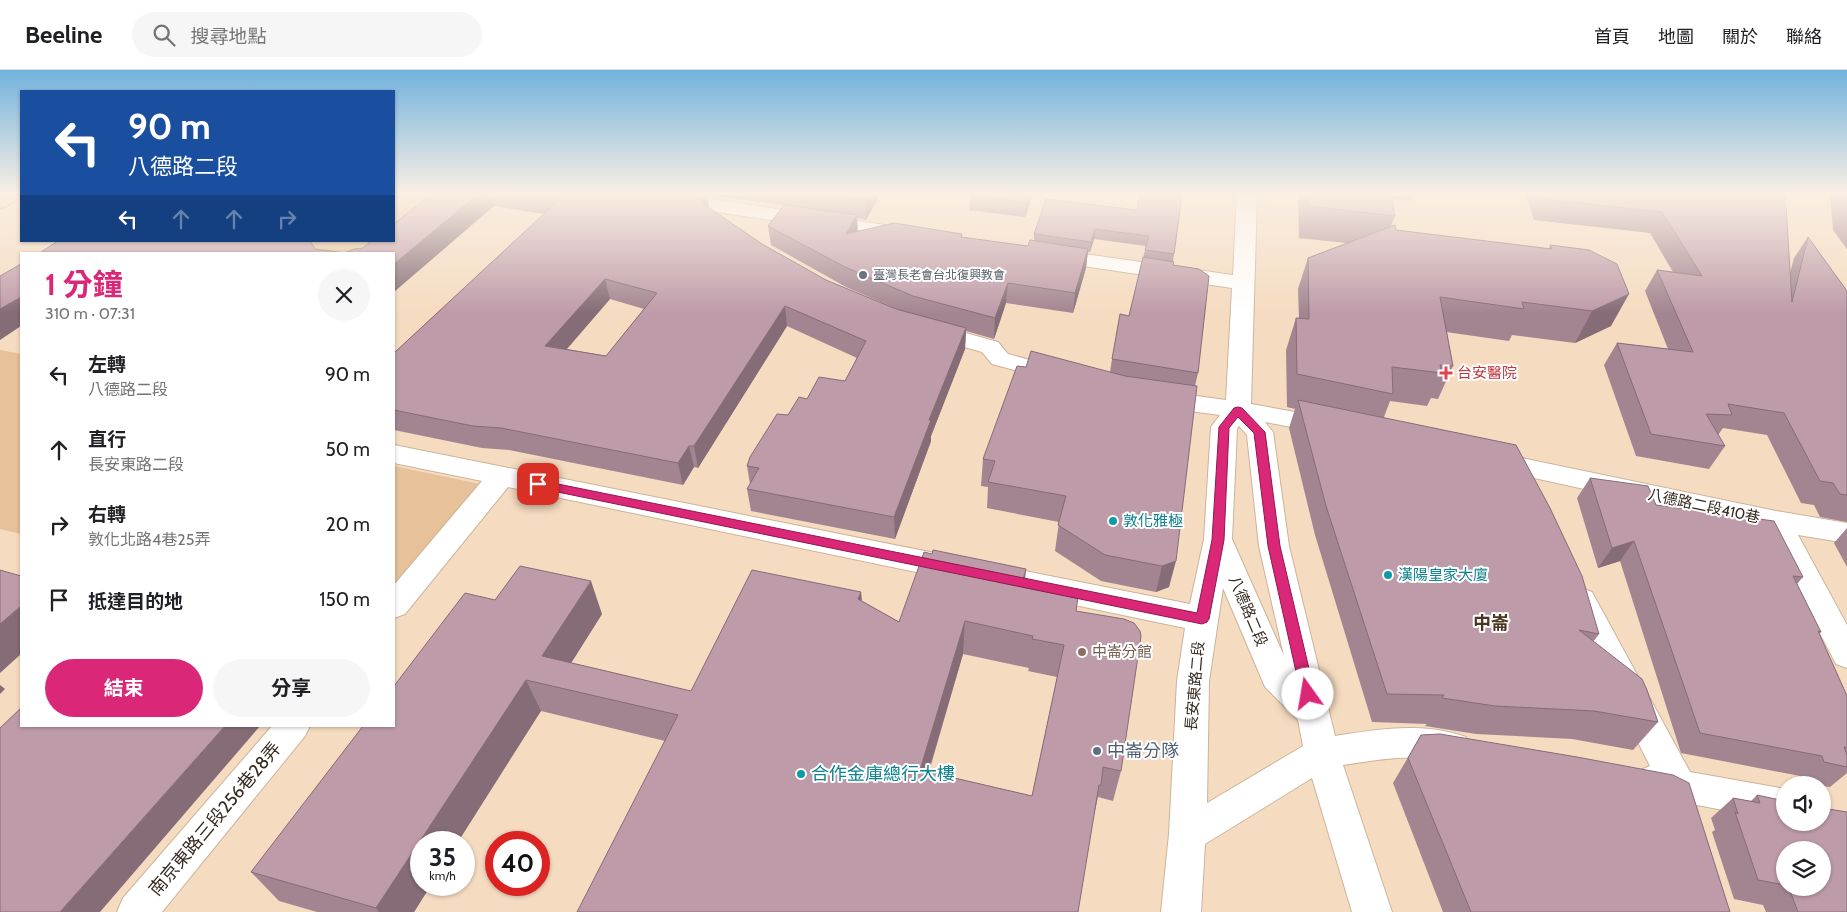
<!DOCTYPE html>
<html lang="zh-TW">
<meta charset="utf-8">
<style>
:root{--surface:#fff;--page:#f6f6f6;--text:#202124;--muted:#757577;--line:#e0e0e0;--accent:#db2777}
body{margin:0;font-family:Cabin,"Noto Sans TC",sans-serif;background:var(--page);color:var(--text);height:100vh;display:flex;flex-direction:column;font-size:19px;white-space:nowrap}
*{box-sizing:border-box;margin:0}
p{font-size:16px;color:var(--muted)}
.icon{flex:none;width:28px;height:28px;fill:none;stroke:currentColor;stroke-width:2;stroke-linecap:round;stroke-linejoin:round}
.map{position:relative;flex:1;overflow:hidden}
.sheet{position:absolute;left:20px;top:182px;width:375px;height:475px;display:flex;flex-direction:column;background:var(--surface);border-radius:0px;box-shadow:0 1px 4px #0004}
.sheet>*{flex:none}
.guide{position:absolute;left:20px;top:20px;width:375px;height:152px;border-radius:0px;box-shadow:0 1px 4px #0004;background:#1a4fa0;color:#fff;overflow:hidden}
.tools{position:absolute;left:1776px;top:706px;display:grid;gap:10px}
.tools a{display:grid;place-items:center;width:55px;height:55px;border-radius:50%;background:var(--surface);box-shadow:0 1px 4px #0004;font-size:25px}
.speed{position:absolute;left:410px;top:761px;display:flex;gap:10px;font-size:25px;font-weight:700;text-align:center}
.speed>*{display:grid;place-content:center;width:65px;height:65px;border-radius:50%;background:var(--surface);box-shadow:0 1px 4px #0004;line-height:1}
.speed small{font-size:12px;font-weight:400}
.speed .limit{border:8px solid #d22;background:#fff;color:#111}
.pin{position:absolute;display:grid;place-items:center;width:42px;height:42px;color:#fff;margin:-21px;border-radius:10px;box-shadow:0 2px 8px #0006}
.me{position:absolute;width:55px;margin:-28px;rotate:347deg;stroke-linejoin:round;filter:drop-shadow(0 0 4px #0008)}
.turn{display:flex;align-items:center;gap:18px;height:105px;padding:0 25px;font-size:22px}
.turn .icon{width:65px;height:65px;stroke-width:2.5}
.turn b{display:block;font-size:35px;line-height:42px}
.lanes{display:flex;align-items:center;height:48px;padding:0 25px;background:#0003;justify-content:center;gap:25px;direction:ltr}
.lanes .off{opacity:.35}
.round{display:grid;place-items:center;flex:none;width:52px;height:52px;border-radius:26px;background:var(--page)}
.headline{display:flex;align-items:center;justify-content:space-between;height:85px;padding:0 25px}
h1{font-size:30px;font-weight:700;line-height:38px;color:var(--accent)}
.action{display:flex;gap:10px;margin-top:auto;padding:10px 25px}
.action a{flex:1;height:58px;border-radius:30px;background:var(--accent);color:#fff;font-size:20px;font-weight:700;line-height:58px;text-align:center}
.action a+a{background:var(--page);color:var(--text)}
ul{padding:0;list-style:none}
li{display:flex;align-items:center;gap:15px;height:75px;padding:0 25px}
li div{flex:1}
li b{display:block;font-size:19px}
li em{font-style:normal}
header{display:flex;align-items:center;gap:30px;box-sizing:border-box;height:70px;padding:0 25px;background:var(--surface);border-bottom:1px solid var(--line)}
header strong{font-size:24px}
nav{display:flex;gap:28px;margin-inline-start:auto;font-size:18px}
.search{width:350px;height:45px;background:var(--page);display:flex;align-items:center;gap:12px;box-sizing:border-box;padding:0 18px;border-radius:28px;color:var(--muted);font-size:19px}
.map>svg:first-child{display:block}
</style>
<header>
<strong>Beeline</strong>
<div class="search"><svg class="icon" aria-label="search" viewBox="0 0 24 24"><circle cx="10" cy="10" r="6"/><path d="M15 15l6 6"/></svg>搜尋地點</div>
<nav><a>首頁</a><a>地圖</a><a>關於</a><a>聯絡</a></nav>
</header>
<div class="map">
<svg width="1847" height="842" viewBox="0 0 1847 842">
<rect width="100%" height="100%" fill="#f5dbc0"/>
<!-- green -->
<g fill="#e6c19a">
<polygon points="394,126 437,132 389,184 289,184 306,171 394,171"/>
<polygon points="0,280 21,284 21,464 0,459"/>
<polygon points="394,396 480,414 394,516"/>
</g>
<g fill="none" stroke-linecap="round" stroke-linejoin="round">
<!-- minor casing -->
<g stroke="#cdb399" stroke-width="2">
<g id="minor">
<polygon points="633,125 684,125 905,158 912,160 915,164 912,168 905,170 642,131 635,129"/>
<path d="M1237,125h20l-6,209 78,14 9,2 4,6 -4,6 -9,2 -64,-12 8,10 16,114 46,190c43,-7 89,-14 131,1l5,11 -5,11c-17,6 -24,1 -41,-1 -27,-2 -55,3 -82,7l49,147h-40l-40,-134 -107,66 -4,68h-40l8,-78 8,-153 8,-53 -677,-141 -103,127 -11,4v-33l88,-104 -88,-18v-18l796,159 14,-65 7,-112 9,-12 -61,-8 -9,-2 -3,-6 3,-6 9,-2 67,9 6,-112 -183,-27 -7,-2 -3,-4 3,-4 7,-2 184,26zM1239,356l8,9 12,111 25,110 -52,-117 5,-110zM1223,518l42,99 33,33 5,26 -96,57 2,-122z"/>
<polygon points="930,253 998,272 1008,284 1071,301 1074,306 1071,311 1062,313 992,294 982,282 922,265 918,260 922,255"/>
<polygon points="1493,382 1776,441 1847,453 1847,473 1798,465 1847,555 1847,598 1836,594 1766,459 1484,397 1480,391 1484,385"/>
<polygon points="1581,518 1592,522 1690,702 1785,719 1785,752 1697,735 1695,740 1682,744 1669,740 1664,729 1641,722 1636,711 1641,700 1650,696 1566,530 1570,522"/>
<polygon points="272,656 310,656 305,666 162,842 117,842 123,828"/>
</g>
</g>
<!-- major casing -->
<g stroke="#a17f4d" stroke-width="2">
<polygon id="major" points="0,125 21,125 21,127 7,136 0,138"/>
</g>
<!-- minor -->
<use href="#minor" fill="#fff" fill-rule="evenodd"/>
<!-- major -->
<use href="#major" fill="#e9cda3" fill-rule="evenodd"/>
</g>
<!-- wall -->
<g fill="#a38591" fill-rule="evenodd">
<path d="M430,125h277l2,13 53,36 64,36 73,30 -53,-23 -75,-42 -3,-19 16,-21 -77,-10h173l-14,25 -9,-2v13l105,3v3l66,9 6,-5v-7l103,-24 37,44 -1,8v3l25,108 -3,13 -26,201 -13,5 -55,-11 -46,-30 4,-29 -72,-14 1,-21 -7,-1 2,-27 43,-92 84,5 2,-13 17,-43 17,-70 -52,-7 -4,13h-2l-2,16 -13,45 -67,-10 -12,36 -28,-8 -1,18 -34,87v5l-36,98 -144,-28 -4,-22 3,-5 -3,-18 41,-51 19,-16 38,-18 12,-23 -70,-32 -89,142 -4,-1 -11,18 -174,-35 -27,-2 -88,-18v-77l150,-139 -50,-8 -100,48h-356l17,-11 260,6 30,4 18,-5zM610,229l34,10 -38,47 -39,-7z"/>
<polygon points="970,125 1033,125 1025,147 969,140"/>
<polygon points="1298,125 1413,125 1411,131 1392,129 1395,146 1391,156 1396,160 1549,179 1550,175 1611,256 1575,273 1512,265 1509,271 1446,262 1453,296 1438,329 1431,328 1427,336 1390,331 1384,347 1599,564 1593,572 1658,652 1633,680 1572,669 1476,664 1425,656 1427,654 1372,652 1315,465 1289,358 1295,339 1287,337 1286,280 1296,248 1299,248 1298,219 1308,188 1346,173 1299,168"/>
<polygon points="1526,125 1786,125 1786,130 1784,133 1790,203 1794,188 1808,167 1847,221 1847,452 1820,447 1814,435 1801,433 1767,365 1723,358 1718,365 1725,376 1709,399 1636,386 1604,295 1617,273 1668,279 1645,221 1657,200 1673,202 1650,163 1534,150"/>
<polygon points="1830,125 1847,125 1847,179 1833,160"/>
<polygon points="1590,408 1656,435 1803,507 1797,514 1821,562 1819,564 1847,626 1847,703 1830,717 1822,716 1822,715 1802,712 1800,706 1681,683 1620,491 1598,498 1577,428"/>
<polygon points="1847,458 1847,497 1834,473"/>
<path d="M1024,516l52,25 45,160 -8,30 -15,-4 -4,18 -429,-74 -124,-30 -120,174h10l-17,27h-97l-38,-11 -28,-29 244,-272 107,14 -31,49 120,28 170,-99 1,9 37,21zM963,584l66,14 -1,3 29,6 -25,119 -103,-24z"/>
<polygon points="1421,665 1730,842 1443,842 1393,713"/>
<path d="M1757,725l90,117h-81l-3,-7 -29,-6 -22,-67 3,-2 -4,-12 22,-20 18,3zM1785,780l37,38h-37z"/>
</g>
<!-- shaded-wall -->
<g fill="#856c76">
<polygon points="477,125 490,125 494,136 394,222 394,194"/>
<polygon points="705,125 707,125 709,143 701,130"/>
<polygon points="868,125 880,125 866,150 865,130"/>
<polygon points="1029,125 1033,125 1025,147 1026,133"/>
<polygon points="857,145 858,165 846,164"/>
<polygon points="1095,159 1094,169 1090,182 1091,172"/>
<polygon points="1088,179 1086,198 1073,243 1075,223"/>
<polygon points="605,209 610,229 552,296 545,276"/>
<polygon points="1008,213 1006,233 994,269 995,248"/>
<polygon points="1629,224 1611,256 1575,273 1592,241"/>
<polygon points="21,227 21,256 0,270 0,239"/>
<polygon points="785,236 787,256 698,398 694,376"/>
<polygon points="966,258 965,279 931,366 931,371 895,469 894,447 929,350"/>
<polygon points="689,376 694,397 683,415 678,393"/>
<polygon points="1634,471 1620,491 1598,498 1612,478"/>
<polygon points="1176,491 1169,517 1156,522 1162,496"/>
<polygon points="1026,499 1023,531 1021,516"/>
<polygon points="591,511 602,544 556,617 542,586"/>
<polygon points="861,522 863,555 858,529"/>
<polygon points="21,536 21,584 0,603 0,554"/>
<polygon points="965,551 963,584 920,730 920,700"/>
<polygon points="526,610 541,641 458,772 421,772 421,815 431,815 414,842 379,842 376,838"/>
<polygon points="0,615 5,619 0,624"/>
<polygon points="225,656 260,656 100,842 60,842"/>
</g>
<!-- building -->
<g fill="#be9ba9" stroke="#856c76" fill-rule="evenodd">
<polygon points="430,125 477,125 394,194 394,184 103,184 95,182 92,184 38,184 55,173 57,171 310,171 315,179 345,183 354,179 363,178 371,171 394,171 394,154"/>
<path d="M546,125h159l-4,5 4,5 57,39 64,36 70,29 70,19 -37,92h2l-37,97 -147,-28 12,-21 -12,-2 3,-9 27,-43 11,1 11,-18 8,2 12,-22 26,4 21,-40 -81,-35 -91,140h-5l-11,17 -177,-35 -28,-2 -79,-16v-57l167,-155zM605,209l52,14 -51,63 -61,-10z"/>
<polygon points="832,125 868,125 865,130"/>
<polygon points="970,125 1029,125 1026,133"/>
<polygon points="1140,125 1182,125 1174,184 1145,180 1149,166 1095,159 1091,172 1034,164 1046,129 1137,140"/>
<polygon points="1308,125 1391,125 1395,146 1309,136"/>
<polygon points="1542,125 1786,125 1786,130 1784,132 1786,136 1792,232 1808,167 1847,221 1847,425 1840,424 1833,413 1820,411 1784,343 1728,334 1732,345 1706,344 1725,376 1651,364 1617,273 1693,282 1657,200 1702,206 1662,142 1544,129"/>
<polygon points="784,135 857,145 846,164 894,153 962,164 961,167 1028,176 1030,170 1088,179 1075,223 1008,213 995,248 913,226 845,197 768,156"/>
<polygon points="1395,155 1396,160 1552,179 1550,175 1589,180 1617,194 1629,224 1592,241 1522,232 1524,239 1440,227 1453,296 1440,295 1442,303 1392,297 1393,324 1297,304 1296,248 1309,249 1308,188"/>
<polygon points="1143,187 1174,192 1173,195 1199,199 1209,206 1198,303 1112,289 1120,244 1129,246"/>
<polygon points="21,194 21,227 0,239 0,206"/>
<polygon points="1031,281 1125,306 1197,316 1176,491 1162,496 1105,485 1058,455 1066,426 988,412 995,391 983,389 1017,296 1026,297"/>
<polygon points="1298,330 1516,375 1550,438 1582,506 1599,564 1579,560 1642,609 1647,620 1658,652 1594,641 1495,636 1442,628 1444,625 1387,624 1326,436"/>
<polygon points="1590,408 1648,416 1656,435 1774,451 1803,507 1793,506 1821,562 1818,561 1847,626 1847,678 1844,677 1847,685 1847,697 1824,692 1822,686 1700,663 1634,471 1612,478"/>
<path d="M933,480l93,19 -5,17 57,11 -2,14 48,8 10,4 6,8 1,5 -20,135 -18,-4 -2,18h-2l-21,127h-501l101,-197 -152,-35 -150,228 -125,-36 112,-146h31v-40l71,-93 30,7 25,-34 71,15 -49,75 149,35 61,-121 109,22 -3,7 41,23 25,-70 8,2zM965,551l68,15 -1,3 32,6 -32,151 -112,-26z"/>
<polygon points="0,500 21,506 21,536 0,554"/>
<polygon points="21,638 21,656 225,656 60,842 0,842 0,658"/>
<polygon points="1440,664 1577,687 1673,705 1689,713 1730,842 1471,842 1408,688 1421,665"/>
<polygon points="1757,725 1785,731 1785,752 1822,752 1822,738 1847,742 1847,842 1798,842 1789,818 1822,818 1822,780 1785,780 1785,815 1758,810 1735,742 1738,744 1733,728 1760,733"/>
</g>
<!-- sky -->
<linearGradient id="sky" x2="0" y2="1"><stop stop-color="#72b3de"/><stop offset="0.51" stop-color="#faefe3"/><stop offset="1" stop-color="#faefe3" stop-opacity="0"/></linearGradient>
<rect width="1847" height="243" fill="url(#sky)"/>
<!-- route -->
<polygon fill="#db2777" stroke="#8e194d" points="1238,337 1242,338 1265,362 1280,476 1315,624 1313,628 1308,630 1303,628 1301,624 1268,476 1254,363 1238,347 1229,358 1224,470 1209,549 1207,552 1202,554 538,418 533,414 538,410 1197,543 1212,470 1219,357 1234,338"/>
<!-- markers -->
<circle fill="#6b7280" stroke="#fff" stroke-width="2" cx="863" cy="205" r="5"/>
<path fill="#e0444e" stroke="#fff" stroke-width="2" d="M1443.5 295.5h5v5h5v5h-5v5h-5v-5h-5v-5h5z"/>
<g fill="#0f9aa8" stroke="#fff" stroke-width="2">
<circle cx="1113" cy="451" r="5"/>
<circle cx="1388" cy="505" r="5"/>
<circle cx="801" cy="704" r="5"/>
</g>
<circle fill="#8d6e63" stroke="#fff" stroke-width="2" cx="1082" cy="582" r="5"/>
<circle fill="#5c6f8a" stroke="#fff" stroke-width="2" cx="1097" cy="681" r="5"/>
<g text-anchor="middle" stroke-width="4" stroke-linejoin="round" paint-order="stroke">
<!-- far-worship labels -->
<g font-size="12" fill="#5b616d" stroke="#fff" text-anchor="start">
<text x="873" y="209">臺灣長老會台北復興教會</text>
</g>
<!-- health labels -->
<g font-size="15" fill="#be3a42" stroke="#fff" text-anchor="start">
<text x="1457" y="308">台安醫院</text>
</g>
<!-- street labels -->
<g font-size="15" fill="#352b21" stroke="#fff">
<text transform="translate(1704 436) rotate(12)" y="5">八德路二段410巷</text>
<text transform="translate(1248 541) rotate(67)" y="5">八德路二段</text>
<text transform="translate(1195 616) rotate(-85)" y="5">長安東路二段</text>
</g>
<!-- culture labels -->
<g font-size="15" fill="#0d838f" stroke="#fff" text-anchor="start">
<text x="1123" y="456">敦化雅極</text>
<text x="1398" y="510">漢陽皇家大廈</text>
</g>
<!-- education labels -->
<g font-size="15" fill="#785e54" stroke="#fff" text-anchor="start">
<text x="1092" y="587">中崙分館</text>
</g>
<!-- quarter labels -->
<g font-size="18" font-weight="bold" fill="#4b3620" stroke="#fff">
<text x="1491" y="559">中崙</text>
</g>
<!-- near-service labels -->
<g font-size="18" fill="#4e5e75" stroke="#fff" text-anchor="start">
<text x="1107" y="687">中崙分隊</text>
</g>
<!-- near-culture labels -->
<g font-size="18" fill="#0d838f" stroke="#fff" text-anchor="start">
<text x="811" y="710">合作金庫總行大樓</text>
</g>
<!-- near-street labels -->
<g font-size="18" fill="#352b21" stroke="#fff">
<text transform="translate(215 749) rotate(-50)" y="6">南京東路三段256巷28弄</text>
</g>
</g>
</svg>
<div class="tools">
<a><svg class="icon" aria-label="sound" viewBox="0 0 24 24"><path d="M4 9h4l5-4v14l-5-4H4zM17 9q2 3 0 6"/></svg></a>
<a><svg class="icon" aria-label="layers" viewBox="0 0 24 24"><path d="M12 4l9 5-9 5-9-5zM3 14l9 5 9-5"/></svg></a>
</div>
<div class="speed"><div>35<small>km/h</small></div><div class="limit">40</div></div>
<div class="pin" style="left:538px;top:414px;background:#d93025"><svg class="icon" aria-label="arrive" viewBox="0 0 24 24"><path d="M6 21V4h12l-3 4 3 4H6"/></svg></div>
<svg class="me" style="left:1308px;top:624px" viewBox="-20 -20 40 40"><circle r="19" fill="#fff"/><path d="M0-13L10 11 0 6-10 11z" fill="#db2777"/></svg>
<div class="guide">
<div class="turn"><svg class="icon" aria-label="left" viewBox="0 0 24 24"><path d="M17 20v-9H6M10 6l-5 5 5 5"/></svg><div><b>90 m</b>八德路二段</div></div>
<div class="lanes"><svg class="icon" aria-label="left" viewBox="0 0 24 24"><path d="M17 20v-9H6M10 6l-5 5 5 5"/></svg><svg class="icon off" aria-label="ahead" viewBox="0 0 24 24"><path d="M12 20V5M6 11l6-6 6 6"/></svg><svg class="icon off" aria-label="ahead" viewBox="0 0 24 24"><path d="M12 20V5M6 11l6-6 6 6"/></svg><svg class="icon off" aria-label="right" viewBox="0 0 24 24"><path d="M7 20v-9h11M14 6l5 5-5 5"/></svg></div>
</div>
<section class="sheet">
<div class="headline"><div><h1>1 分鐘</h1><p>310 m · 07:31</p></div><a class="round"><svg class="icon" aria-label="close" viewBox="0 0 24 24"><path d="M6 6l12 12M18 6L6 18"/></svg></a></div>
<ul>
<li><svg class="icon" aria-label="left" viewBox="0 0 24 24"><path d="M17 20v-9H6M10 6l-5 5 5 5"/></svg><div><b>左轉</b><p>八德路二段</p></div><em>90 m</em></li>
<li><svg class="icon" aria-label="ahead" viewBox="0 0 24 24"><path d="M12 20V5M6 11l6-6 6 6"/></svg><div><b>直行</b><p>長安東路二段</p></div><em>50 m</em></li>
<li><svg class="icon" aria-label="right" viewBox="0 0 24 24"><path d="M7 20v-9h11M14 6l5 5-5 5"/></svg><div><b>右轉</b><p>敦化北路4巷25弄</p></div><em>20 m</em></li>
<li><svg class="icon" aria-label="arrive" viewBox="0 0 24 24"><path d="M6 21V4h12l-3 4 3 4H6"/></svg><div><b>抵達目的地</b></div><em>150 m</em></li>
</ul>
<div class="action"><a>結束</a><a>分享</a></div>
</section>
</div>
